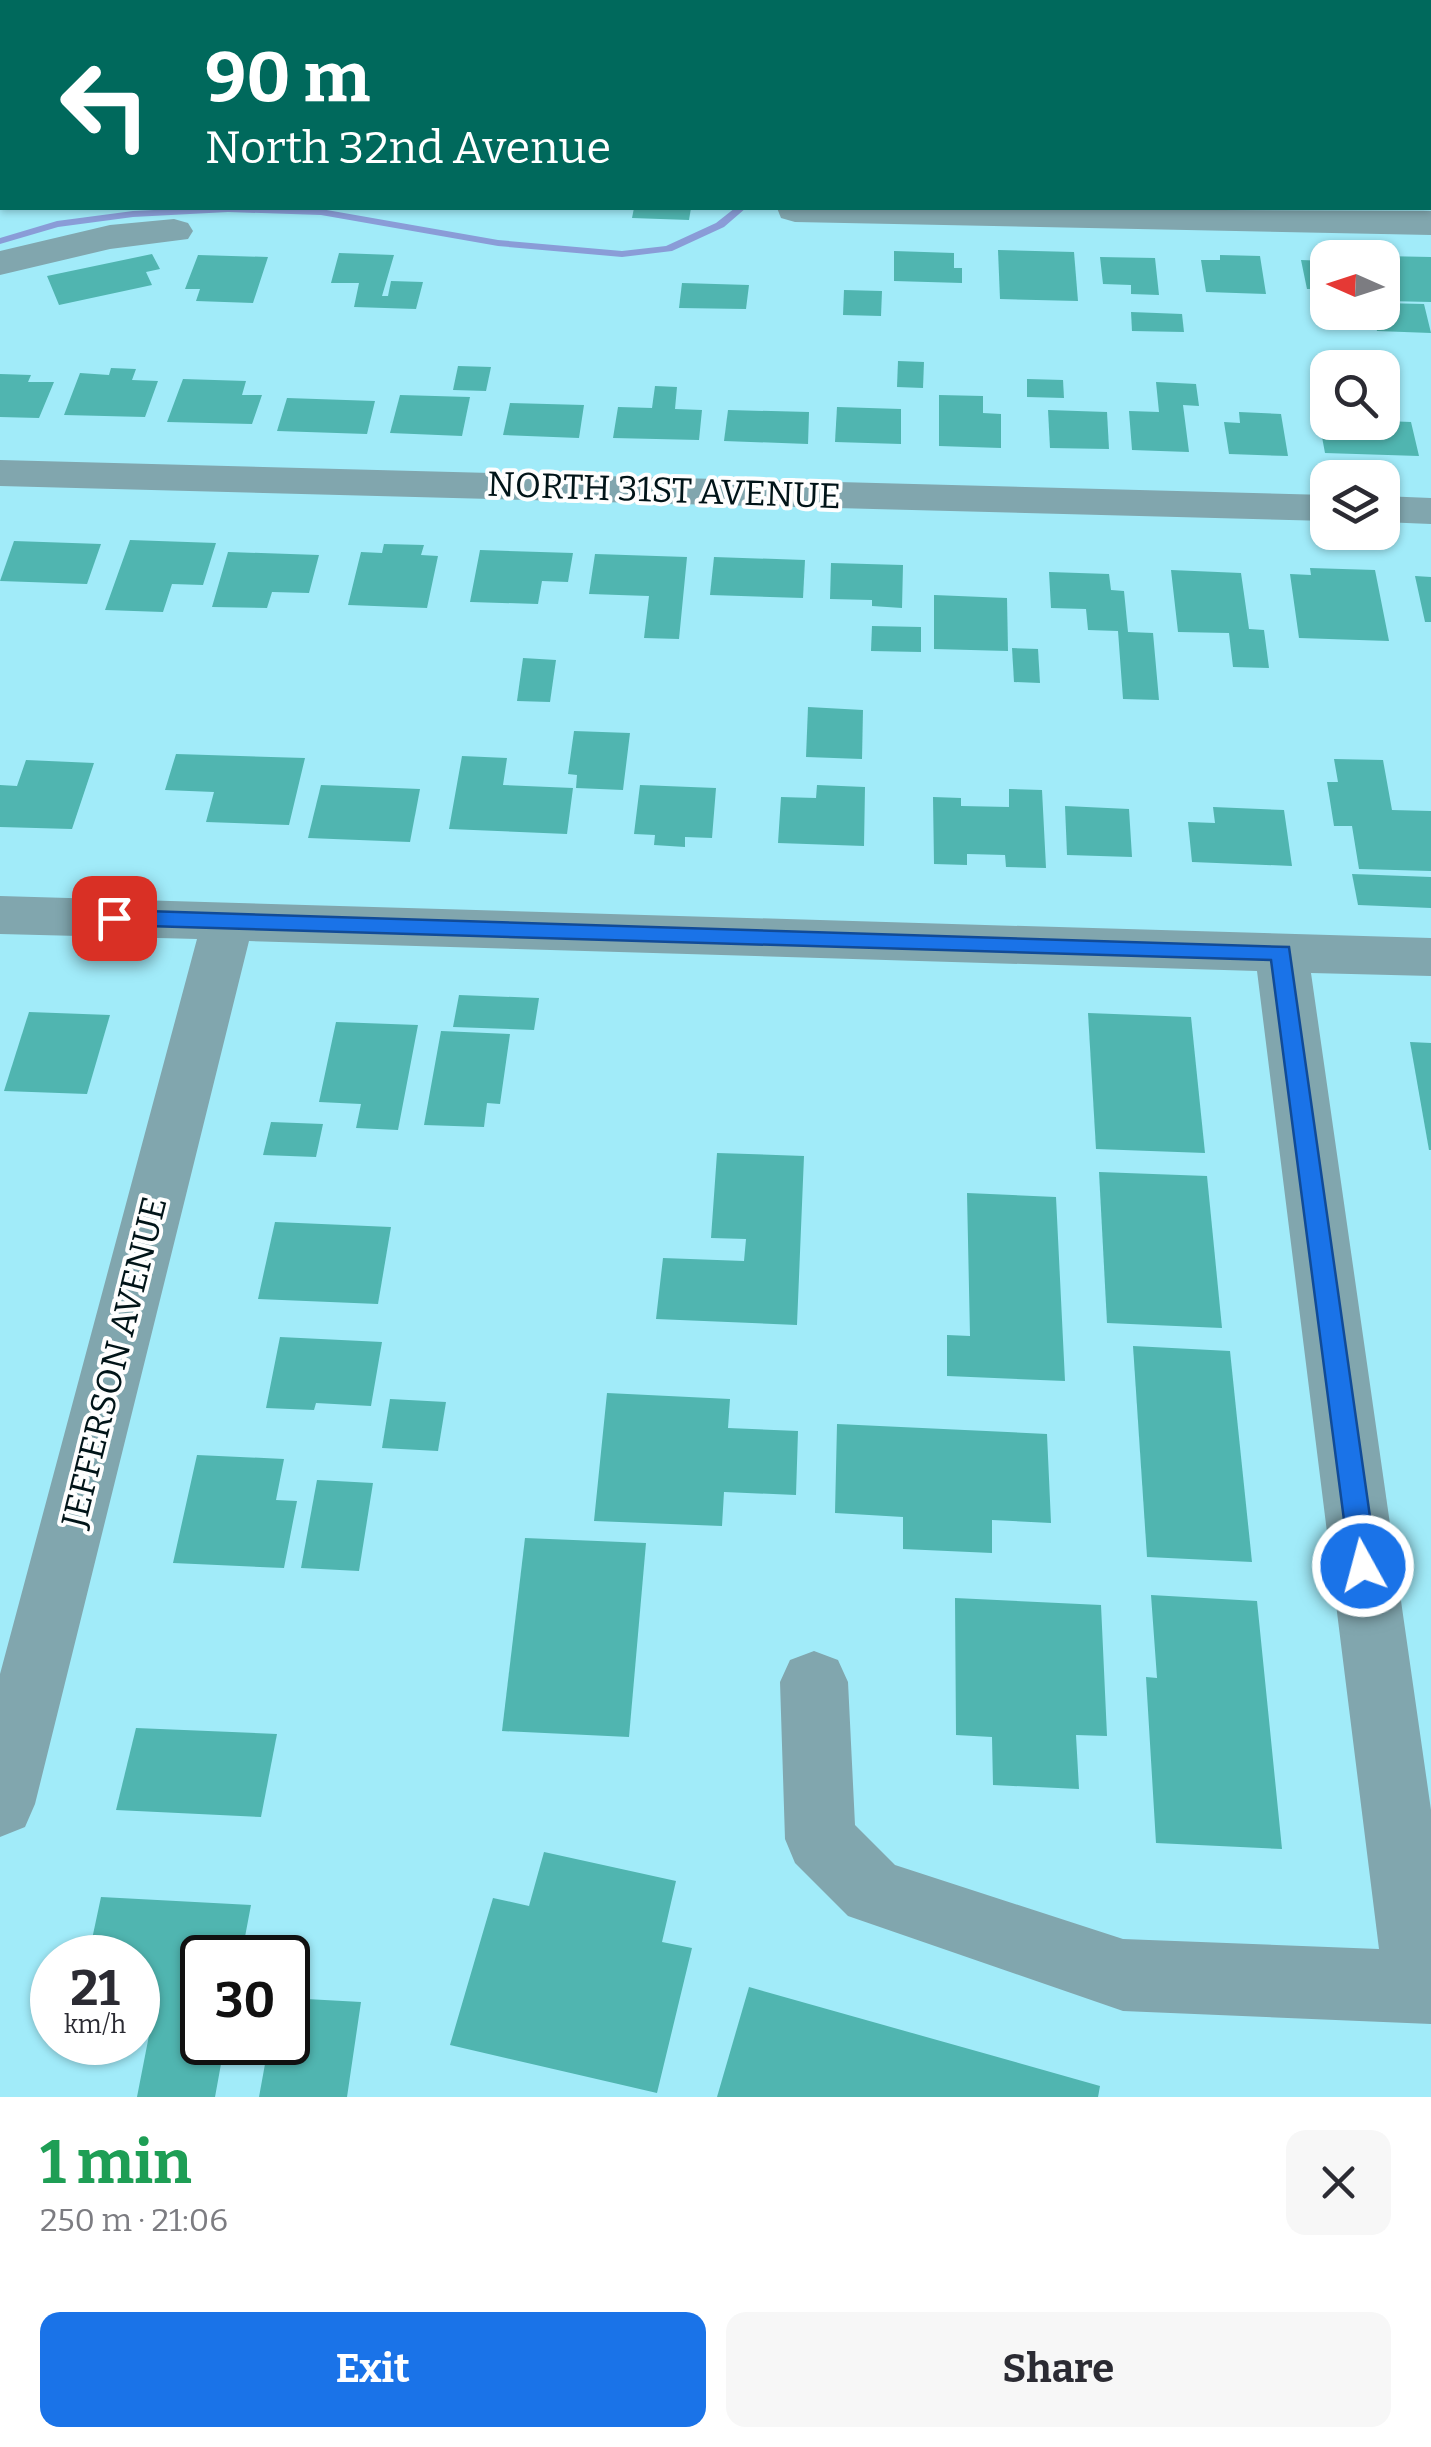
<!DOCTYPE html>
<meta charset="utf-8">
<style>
:root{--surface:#fff;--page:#f7f7f7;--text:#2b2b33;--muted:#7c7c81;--accent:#1a73e8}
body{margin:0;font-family:Bitter,serif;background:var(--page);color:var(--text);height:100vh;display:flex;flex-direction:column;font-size:38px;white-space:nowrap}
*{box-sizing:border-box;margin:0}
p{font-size:32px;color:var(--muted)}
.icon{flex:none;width:55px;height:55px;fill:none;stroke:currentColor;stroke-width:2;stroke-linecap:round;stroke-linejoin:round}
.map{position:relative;height:2097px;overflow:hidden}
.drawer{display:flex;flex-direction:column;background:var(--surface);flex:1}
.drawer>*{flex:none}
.top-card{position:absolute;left:0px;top:0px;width:1432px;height:210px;box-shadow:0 2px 8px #0004;background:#00695c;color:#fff;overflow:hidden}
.needle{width:65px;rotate:273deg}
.fabs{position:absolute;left:1310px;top:240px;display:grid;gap:20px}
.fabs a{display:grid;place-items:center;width:90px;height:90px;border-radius:20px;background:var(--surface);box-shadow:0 2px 8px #0004;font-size:50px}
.speed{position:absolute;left:30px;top:1935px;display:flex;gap:20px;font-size:50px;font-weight:700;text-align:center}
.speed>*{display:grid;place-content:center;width:130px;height:130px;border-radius:50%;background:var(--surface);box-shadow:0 2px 8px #0004;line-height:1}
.speed small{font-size:25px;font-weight:400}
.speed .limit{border:5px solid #111;border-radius:15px;background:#fff;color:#111}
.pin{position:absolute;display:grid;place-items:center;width:85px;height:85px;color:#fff;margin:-42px;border-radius:20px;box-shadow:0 5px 15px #0006}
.me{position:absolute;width:110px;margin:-55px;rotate:353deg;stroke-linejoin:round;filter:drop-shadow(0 0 8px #0008)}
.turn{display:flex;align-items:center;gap:35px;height:210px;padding:0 40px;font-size:45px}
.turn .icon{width:130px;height:130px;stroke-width:2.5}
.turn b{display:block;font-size:70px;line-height:85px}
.round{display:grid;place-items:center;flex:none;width:105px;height:105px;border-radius:20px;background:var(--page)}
.headline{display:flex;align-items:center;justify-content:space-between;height:170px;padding:0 40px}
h1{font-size:60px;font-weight:700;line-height:75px;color:#1e9e55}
.action{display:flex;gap:20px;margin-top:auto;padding:20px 40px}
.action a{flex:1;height:115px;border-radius:20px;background:var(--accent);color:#fff;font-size:40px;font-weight:700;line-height:115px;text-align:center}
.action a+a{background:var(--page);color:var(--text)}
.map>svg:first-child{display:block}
</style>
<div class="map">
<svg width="1431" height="2097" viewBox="0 0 1431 2097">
<rect width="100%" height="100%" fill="#a1ebf9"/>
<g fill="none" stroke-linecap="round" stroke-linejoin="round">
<!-- stream -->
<g fill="#8a9cd7" fill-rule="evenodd">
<polygon points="858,0 868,0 866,2 857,2"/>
<polygon points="196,208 321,209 498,240 622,251 666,246 716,223 735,208 746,208 724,227 672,251 622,257 498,246 321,215 228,212 133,217 58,227 0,244 0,238 57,221 133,211"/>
</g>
</g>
<!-- building -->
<g fill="#50b5b0">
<polygon points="634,208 691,208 689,220 632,218"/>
<polygon points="998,250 1074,252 1078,301 1000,299"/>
<polygon points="894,251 954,253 954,268 962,268 962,283 894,281"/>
<polygon points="339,253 394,255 382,296 388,296 391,281 423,282 416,309 354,307 359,283 331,283"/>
<polygon points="152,254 160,269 146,272 152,285 59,305 47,276"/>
<polygon points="198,255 268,257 253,303 196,301 200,289 185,289"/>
<polygon points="1220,255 1260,256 1266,294 1206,292 1201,260 1220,260"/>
<polygon points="1382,256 1431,257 1431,302 1387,301"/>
<polygon points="1100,257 1155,258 1159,295 1131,294 1131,285 1103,284"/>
<polygon points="1301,260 1328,261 1328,315 1323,314 1318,289 1307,289"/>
<polygon points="682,283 749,285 746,309 679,308"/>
<polygon points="844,290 882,291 881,316 843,315"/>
<polygon points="1382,303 1424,304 1431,333 1377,331 1373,312 1382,312"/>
<polygon points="1131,312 1182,314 1184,332 1132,331"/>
<polygon points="898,361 924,362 923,388 897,387"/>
<polygon points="458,366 491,367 486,391 453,390"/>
<polygon points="111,368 136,369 132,380 158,381 145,417 64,415 80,373 109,375"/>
<polygon points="0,374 31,375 28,382 54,382 39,418 0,417"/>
<polygon points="183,379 246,381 242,395 262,395 252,424 167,422"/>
<polygon points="1027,379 1063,380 1064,398 1027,397"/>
<polygon points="1156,382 1196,384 1199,406 1183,405 1189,452 1132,450 1129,411 1159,412"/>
<polygon points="655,386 677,387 675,409 702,410 699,440 613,438 618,407 652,408"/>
<polygon points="400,395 470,397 462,436 390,433"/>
<polygon points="939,395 983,396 983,413 1001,414 1001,448 939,446"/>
<polygon points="287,398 375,401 367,434 277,431"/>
<polygon points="510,403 584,405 579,438 503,435"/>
<polygon points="837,407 901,409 901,444 835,442"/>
<polygon points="728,410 809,412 808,444 724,441"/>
<polygon points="1048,410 1107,412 1109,449 1050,448"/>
<polygon points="1384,411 1386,421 1411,422 1419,456 1325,453 1319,421 1382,422"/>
<polygon points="1239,412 1281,414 1288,456 1229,454 1224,422 1240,423"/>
<polygon points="130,540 216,543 203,585 172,584 163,612 105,610"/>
<polygon points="14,541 101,544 87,584 0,581"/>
<polygon points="384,544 424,545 421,555 438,556 427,608 348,605 361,552 382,553"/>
<polygon points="480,550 573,553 568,582 542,581 538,604 470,602"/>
<polygon points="228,552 319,555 309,593 272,592 267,608 212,607"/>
<polygon points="595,554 687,557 679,639 644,638 649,596 589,594"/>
<polygon points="714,557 805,560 803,598 710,595"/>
<polygon points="831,563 903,565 902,608 872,606 872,600 830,599"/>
<polygon points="1310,568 1375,570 1389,641 1299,638 1290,574 1311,575"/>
<polygon points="1171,570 1241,573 1249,629 1264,630 1269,668 1233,667 1229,633 1178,632"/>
<polygon points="1049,572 1109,574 1111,590 1124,591 1128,632 1153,633 1159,700 1123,699 1118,631 1088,630 1086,609 1051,608"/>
<polygon points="1415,576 1431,577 1431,622 1425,622"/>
<polygon points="934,595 1007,598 1008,651 934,649"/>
<polygon points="872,626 921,627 921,652 871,651"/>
<polygon points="1012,648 1038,649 1040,683 1014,682"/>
<polygon points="523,658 556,660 550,702 517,701"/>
<polygon points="808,707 863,710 862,759 806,757"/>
<polygon points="574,731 630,733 623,790 576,788 577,775 568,774"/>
<polygon points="176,754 305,758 289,825 206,822 214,792 165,790"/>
<polygon points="462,756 507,758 503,785 573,788 567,834 449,829"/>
<polygon points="1334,759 1383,760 1392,810 1431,811 1431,871 1359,869 1352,826 1334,826 1327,782 1338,782"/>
<polygon points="26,760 94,763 72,829 0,827 0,785 17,786"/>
<polygon points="321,785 420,789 410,842 308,838"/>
<polygon points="640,785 716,788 712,838 685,837 685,847 654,845 655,835 634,834"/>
<polygon points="817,785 865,787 864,846 778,843 781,797 816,798"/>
<polygon points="1009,789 1042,790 1046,868 1006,867 1005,855 967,854 967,865 934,864 933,797 961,798 961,806 1009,807"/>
<polygon points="1065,806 1129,809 1132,857 1067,855"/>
<polygon points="1213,807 1284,810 1292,866 1192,862 1188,822 1215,823"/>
<polygon points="1352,874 1431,877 1431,908 1358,905"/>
<polygon points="459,995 539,998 534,1030 453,1027"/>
<polygon points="29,1012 110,1015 87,1094 4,1091"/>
<polygon points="1088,1013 1191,1017 1205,1153 1096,1149"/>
<polygon points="336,1022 418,1025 398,1130 356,1128 361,1104 319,1102"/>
<polygon points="441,1031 510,1034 500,1104 487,1103 484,1127 424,1125"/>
<polygon points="1410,1042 1431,1043 1431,1150 1429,1150"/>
<polygon points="271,1122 323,1124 316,1157 263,1155"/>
<polygon points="717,1153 804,1156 797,1325 656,1319 663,1258 744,1261 746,1239 711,1238"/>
<polygon points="1099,1172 1207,1176 1222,1328 1107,1323"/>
<polygon points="967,1193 1056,1197 1065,1381 947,1376 947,1335 970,1336"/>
<polygon points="275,1222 391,1227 378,1304 258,1299"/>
<polygon points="280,1337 382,1342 371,1406 316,1403 314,1410 266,1408"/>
<polygon points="1133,1346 1230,1351 1252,1562 1147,1557"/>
<polygon points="607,1393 730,1399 728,1428 798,1431 796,1495 724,1492 722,1526 594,1521"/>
<polygon points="390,1399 446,1402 438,1451 382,1448"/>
<polygon points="837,1424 1047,1434 1051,1523 992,1520 992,1553 903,1549 903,1517 835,1513"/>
<polygon points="197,1455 284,1459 276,1500 297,1501 284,1568 173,1563"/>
<polygon points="317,1480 373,1483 359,1571 301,1568"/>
<polygon points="525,1538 646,1543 629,1737 502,1731"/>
<polygon points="1151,1595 1257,1601 1282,1849 1156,1843 1146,1677 1157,1678"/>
<polygon points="955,1598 1101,1605 1107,1736 1076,1735 1079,1789 993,1785 992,1737 956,1735"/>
<polygon points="136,1728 277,1734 261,1817 116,1810"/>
<polygon points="544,1852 676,1881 662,1942 692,1948 657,2093 450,2045 493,1898 529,1906"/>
<polygon points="101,1897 251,1905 241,1958 202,1958 202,2042 225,2042 215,2097 137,2097 152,2020 138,2019 138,1958 88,1958"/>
<polygon points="749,1987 1100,2086 1098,2097 717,2097"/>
<polygon points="288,1998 361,2002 347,2097 259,2097 269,2042 288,2042"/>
</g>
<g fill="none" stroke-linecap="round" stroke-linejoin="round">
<!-- minor -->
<g fill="#81a6ae" fill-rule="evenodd">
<rect x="0" y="103" width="2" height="22"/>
<rect x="1430" y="118" width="1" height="22"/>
<polygon points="777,208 1431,211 1431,235 795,222 781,218"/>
<polygon points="174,219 188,223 193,231 188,239 110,249 0,275 0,251 110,225"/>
<polygon points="0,460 1328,495 1328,521 0,486"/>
<polygon points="1382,496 1431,498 1431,524 1382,522"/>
<polygon points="0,896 1431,938 1431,976 1311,973 1431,1810 1431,2024 1123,2011 848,1916 795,1863 785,1839 780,1682 790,1660 814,1651 838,1660 848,1682 855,1825 895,1865 1123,1939 1379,1949 1257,971 249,941 35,1804 25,1827 0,1837 0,1674 197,939 0,934"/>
</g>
</g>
<!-- route -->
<polygon fill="#1a73e8" stroke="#114b97" stroke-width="2.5" points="114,910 1289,947 1377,1566 1373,1574 1363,1578 1354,1574 1350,1566 1271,960 114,925 103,918"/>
<g text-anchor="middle" stroke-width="8" stroke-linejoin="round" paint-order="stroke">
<!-- street labels -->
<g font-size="35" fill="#011418" stroke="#fefefe">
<text transform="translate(664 490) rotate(2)" y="12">NORTH 31ST AVENUE</text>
<text transform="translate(114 1362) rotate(-76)" y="12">JEFFERSON AVENUE</text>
</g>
</g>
</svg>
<div class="fabs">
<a><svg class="needle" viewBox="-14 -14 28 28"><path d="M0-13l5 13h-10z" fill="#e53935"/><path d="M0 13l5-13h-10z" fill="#7c7c81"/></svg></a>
<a><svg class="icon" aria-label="search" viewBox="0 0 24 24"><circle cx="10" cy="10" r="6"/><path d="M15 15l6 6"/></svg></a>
<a><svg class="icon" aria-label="layers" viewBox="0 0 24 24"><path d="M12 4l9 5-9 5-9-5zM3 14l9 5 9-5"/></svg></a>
</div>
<div class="speed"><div>21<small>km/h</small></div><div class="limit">30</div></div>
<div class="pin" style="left:114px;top:918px;background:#d93025"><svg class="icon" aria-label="arrive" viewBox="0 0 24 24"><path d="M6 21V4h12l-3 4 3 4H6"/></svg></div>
<svg class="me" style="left:1363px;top:1566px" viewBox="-20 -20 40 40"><circle r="17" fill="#1a73e8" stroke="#fff" stroke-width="3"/><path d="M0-11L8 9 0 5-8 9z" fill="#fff"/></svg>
<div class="top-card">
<div class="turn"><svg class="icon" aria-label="left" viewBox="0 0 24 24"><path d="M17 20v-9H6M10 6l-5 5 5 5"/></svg><div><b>90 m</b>North 32nd Avenue</div></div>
</div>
</div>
<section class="drawer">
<div class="headline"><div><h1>1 min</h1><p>250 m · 21:06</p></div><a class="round"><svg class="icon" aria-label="close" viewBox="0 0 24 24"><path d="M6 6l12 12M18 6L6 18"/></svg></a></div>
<div class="action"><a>Exit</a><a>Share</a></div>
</section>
